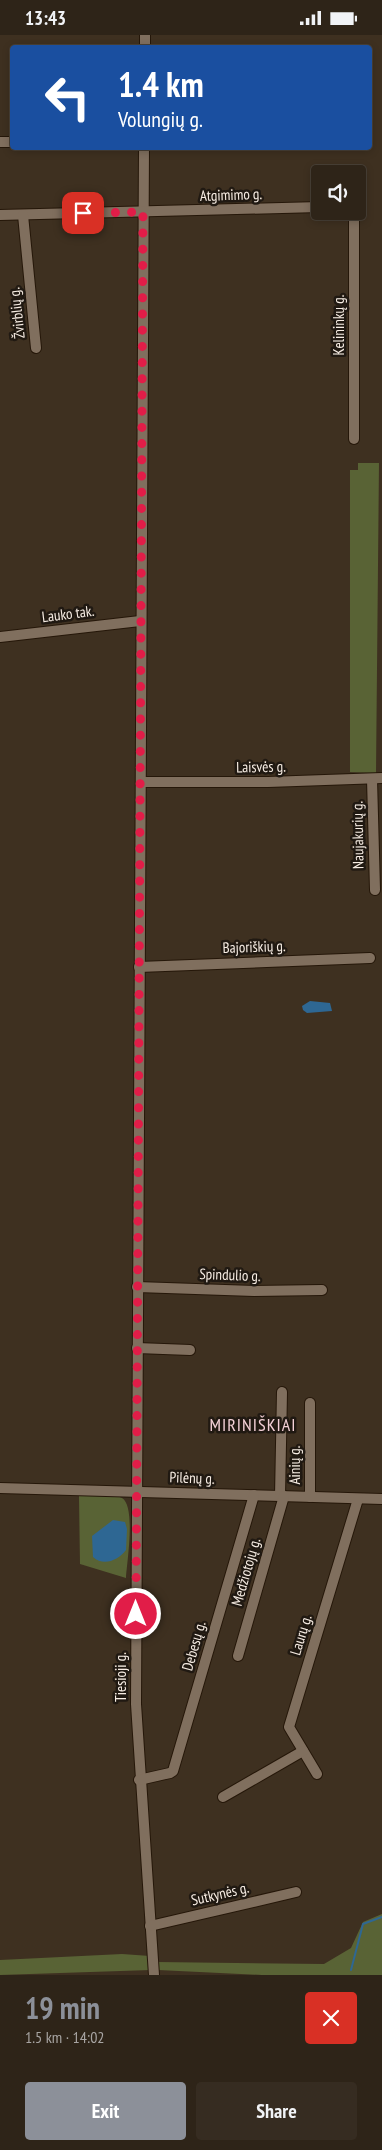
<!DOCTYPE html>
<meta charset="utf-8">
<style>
:root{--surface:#2e2418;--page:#362c21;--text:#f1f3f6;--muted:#a7a4a2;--line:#494137;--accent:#8c9099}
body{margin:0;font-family:"PT Sans Narrow",sans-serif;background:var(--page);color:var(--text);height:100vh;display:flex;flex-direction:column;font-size:19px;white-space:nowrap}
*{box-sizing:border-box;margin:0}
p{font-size:16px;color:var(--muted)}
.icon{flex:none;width:28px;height:28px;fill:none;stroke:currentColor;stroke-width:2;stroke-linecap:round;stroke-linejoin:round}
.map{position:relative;height:1940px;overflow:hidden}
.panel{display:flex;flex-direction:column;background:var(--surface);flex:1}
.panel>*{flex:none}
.top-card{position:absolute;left:10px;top:10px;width:362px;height:105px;border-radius:5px;box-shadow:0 2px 8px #0003,0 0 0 1px var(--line);background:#1a4fa0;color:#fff;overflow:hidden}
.buttons{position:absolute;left:311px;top:130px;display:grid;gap:10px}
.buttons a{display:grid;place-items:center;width:55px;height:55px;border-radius:5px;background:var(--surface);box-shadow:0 2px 8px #0003,0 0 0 1px var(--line);font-size:25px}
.pin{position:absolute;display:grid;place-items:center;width:42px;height:42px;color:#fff;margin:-21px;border-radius:10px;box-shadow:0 2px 8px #0006}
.me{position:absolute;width:55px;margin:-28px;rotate:0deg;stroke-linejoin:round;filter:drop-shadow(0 0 4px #0008)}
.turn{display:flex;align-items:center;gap:18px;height:105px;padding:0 25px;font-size:22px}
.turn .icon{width:65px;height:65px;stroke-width:2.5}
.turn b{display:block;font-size:35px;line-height:42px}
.round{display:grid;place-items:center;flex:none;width:52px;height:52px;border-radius:5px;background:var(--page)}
.summary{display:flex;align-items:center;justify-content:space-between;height:85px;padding:0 25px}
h1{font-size:30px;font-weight:800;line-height:38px;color:var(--accent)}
.button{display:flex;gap:10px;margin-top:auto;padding:10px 25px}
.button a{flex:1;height:58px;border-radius:5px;background:var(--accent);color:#fff;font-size:20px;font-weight:800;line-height:58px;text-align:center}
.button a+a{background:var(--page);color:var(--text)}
.status{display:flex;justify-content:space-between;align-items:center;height:35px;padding:0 25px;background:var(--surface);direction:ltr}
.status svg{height:14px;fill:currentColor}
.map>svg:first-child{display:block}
</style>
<div class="status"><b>13:43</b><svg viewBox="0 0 49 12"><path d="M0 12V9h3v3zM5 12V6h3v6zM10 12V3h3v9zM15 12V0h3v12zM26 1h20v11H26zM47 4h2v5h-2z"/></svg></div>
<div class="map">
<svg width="382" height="1940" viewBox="0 0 382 1940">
<rect width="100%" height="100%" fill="#3e3020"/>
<!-- green -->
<g fill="#596335">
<polygon points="358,428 379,428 376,738 350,737 350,435 358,435"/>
<path d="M79,1461c12,0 33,-4 43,2 14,8 5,64 4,80l-46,-14z"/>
<polygon points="382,1879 382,1940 262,1940 158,1935 157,1927 324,1929 351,1913 363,1887"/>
<polygon points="122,1919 150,1921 151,1935 0,1940 0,1925"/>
</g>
<!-- water -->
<g fill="#2e6793">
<polygon points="310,966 330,968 332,976 307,978 303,975 302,971"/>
<path d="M113,1485l12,2 2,7 -1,21c-8,10 -22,17 -33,7l-1,-21z"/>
</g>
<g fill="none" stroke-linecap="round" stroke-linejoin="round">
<!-- stream -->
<polyline stroke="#2e6793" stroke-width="2" points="351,1935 363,1889 382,1882"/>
<!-- minor casing -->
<g stroke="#251709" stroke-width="12">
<g id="minor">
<polyline points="145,12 145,0"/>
<polyline points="0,107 12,107"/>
<polyline points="144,112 136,1669 154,1940"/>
<polyline points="0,180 320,172"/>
<polyline points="23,180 36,313"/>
<polyline points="354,404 354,176"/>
<polyline points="0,602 140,586"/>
<polyline points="372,744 375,855"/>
<polyline points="141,747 268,747 382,743"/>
<polyline points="139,932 370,923"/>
<polyline points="137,1252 254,1256 322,1255"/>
<polyline points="137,1313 190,1315"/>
<polyline points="0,1453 382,1464"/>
<polyline points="280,1461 282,1357"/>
<polyline points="310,1462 310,1368"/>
<polyline points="238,1621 284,1461"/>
<polyline points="317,1739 289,1692 358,1464"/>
<polyline points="139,1745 170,1738 173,1736 254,1460"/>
<polyline points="223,1762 303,1716"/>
<polyline points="150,1891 296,1857"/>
</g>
</g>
<!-- minor -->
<use href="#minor" stroke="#806f5e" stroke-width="10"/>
</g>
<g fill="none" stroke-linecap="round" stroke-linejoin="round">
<!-- route -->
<polyline stroke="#e11d48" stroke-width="9" stroke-dasharray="0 16.2" points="83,178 143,177 136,1579"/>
</g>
<g text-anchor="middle" stroke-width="5" stroke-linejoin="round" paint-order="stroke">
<!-- street labels -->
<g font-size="15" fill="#f7ede4" stroke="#201912">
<text transform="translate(231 160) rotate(-2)" y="5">Atgimimo g.</text>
<text transform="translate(17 278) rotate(-96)" y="5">Žvirblių g.</text>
<text transform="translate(339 290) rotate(-90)" y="5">Kelininkų g.</text>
<text transform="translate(68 579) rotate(-7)" y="5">Lauko tak.</text>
<text transform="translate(261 732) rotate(-1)" y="5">Laisvės g.</text>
<text transform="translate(358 800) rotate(-91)" y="5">Naujakurių g.</text>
<text transform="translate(254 912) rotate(-2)" y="5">Bajoriškių g.</text>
<text transform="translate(230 1240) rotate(2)" y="5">Spindulio g.</text>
<text transform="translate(295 1430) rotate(-90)" y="5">Ainių g.</text>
<text transform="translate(192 1443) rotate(2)" y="5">Pilėnų g.</text>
<text transform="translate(246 1537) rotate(-74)" y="5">Medžiotojų g.</text>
<text transform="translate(301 1600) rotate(-73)" y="5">Laurų g.</text>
<text transform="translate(194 1611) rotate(-74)" y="5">Debesų g.</text>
<text transform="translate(121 1642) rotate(-90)" y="5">Tiesioji g.</text>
<text transform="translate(220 1859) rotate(-13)" y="5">Sutkynės g.</text>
</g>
<!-- quarter labels -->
<g font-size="18" letter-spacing="1" fill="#f4d1d7" stroke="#201912">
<text x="253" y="1396">MIRINIŠKIAI</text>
</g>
</g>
</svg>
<div class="buttons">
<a><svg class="icon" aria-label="sound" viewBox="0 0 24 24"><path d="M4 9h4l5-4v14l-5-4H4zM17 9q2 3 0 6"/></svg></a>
</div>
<div class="pin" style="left:83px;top:178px;background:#d93025"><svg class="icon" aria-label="arrive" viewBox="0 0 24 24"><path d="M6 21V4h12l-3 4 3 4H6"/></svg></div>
<svg class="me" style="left:136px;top:1579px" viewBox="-20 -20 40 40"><circle r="17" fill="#e11d48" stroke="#fff" stroke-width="3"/><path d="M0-11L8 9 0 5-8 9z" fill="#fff"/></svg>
<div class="top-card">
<div class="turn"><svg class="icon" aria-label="left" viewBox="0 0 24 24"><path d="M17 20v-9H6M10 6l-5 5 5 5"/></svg><div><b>1.4 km</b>Volungių g.</div></div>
</div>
</div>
<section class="panel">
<div class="summary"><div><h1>19 min</h1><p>1.5 km · 14:02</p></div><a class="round" style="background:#d93025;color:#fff"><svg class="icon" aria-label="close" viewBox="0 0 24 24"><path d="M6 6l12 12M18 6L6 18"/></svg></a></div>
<div class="button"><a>Exit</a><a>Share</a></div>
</section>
